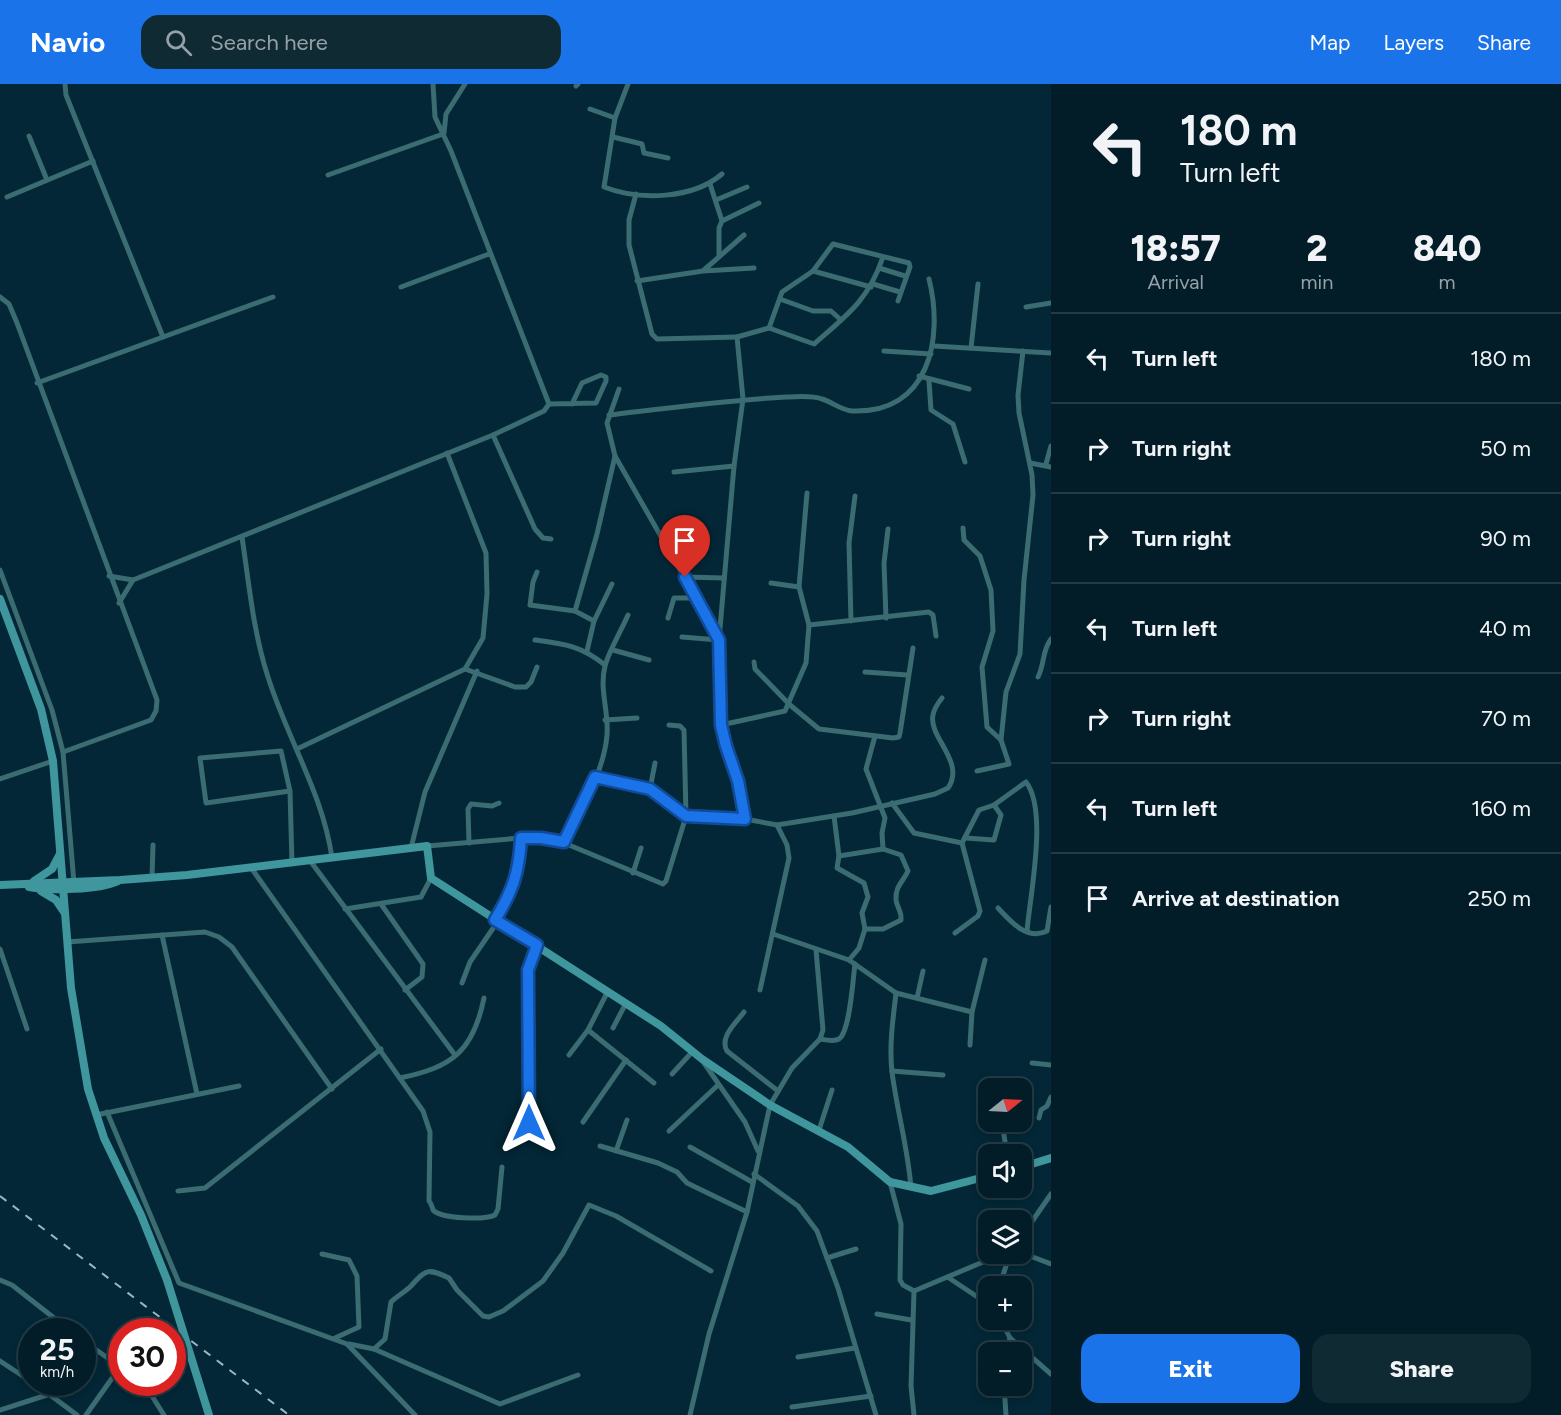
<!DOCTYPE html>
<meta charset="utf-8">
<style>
:root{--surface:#021d28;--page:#102a34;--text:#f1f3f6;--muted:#96a2a8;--line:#233b45;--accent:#1a73e8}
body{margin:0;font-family:Figtree,sans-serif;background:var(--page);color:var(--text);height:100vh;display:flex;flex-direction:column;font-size:22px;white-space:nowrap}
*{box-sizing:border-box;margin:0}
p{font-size:20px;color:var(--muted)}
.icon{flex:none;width:33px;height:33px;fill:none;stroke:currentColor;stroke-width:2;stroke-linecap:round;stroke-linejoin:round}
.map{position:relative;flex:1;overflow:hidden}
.side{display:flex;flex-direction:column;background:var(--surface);width:510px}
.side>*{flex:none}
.top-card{background:#021d28;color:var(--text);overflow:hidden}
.needle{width:39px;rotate:72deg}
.controls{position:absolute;left:978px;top:994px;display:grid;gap:12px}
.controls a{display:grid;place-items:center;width:54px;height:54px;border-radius:12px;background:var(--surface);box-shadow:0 3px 9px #0003,0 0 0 2px var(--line);font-size:30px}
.speed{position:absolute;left:18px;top:1234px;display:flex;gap:12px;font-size:30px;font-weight:700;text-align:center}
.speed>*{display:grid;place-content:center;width:78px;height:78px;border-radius:50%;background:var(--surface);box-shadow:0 3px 9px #0003,0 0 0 2px var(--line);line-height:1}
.speed small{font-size:15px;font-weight:400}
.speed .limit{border:9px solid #d22;background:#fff;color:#111}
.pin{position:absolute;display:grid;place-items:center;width:51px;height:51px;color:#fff;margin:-62px -26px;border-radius:50% 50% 50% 0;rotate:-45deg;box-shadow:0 0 6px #0007}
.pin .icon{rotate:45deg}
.me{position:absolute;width:66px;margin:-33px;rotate:0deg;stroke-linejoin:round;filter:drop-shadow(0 0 4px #0008)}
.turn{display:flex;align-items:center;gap:21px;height:126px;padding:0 30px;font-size:27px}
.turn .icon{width:78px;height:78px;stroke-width:2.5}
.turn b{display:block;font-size:42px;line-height:51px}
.eta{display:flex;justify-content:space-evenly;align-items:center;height:102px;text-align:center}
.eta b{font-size:36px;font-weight:800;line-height:42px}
.cta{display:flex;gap:12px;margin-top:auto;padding:12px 30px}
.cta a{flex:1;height:69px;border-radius:18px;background:var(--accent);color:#fff;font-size:24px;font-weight:800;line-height:69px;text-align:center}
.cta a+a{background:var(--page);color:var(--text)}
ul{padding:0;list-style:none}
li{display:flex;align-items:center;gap:18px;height:90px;padding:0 30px;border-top:2px solid var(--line)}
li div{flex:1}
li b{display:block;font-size:22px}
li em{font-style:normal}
header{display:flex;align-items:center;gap:36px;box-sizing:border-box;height:84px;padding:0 30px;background:var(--accent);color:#fff}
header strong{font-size:28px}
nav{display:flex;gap:33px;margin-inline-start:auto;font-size:21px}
.search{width:420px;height:54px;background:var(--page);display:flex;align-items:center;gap:15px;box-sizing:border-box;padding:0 21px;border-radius:18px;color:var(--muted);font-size:22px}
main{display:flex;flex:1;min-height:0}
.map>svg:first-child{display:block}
</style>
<header>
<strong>Navio</strong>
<div class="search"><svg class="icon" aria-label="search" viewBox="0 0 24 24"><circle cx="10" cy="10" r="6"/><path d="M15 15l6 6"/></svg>Search here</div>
<nav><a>Map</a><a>Layers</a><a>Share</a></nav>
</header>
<main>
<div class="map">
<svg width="1051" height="1331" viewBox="0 0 1051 1331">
<rect width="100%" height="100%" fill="#032736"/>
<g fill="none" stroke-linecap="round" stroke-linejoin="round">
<!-- minor -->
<g stroke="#3a6c71" stroke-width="5">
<polyline points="65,0 66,11 163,253"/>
<path d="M628,0l-13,34 -11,69c36,14 89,12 118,-13"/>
<polyline points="576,2 578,0"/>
<polyline points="590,25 615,34"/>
<polyline points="444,49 446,30 465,0"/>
<polyline points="29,52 47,96"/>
<polyline points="613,53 642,60 644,69 668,74"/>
<polyline points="328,91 443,50"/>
<polyline points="710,100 722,137 719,144 719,172"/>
<polyline points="636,110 629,136 629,161 652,250 657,255 737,253"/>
<polyline points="7,113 93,77"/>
<polyline points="716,116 747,103"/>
<polyline points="722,137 759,119"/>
<polyline points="879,184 905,192"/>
<polyline points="704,186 744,151"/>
<polyline points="813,187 871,203"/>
<polyline points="637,197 703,187 754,184"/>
<polyline points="873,200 900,208"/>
<polyline points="401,203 489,170"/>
<polyline points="0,213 9,220 17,239 157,616 156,627 151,636 63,668"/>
<polyline points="780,215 813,227 831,227 841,236"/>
<polyline points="1026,223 1051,219"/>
<polyline points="769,244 782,208 813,187 833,160 909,179 910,183 898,217"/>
<polyline points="934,262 1051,269"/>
<polyline points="971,264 978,200"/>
<polyline points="884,267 931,270"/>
<polyline points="919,292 969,305"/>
<polyline points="929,297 931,326 953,340 965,378"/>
<polyline points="37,299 273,213"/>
<polyline points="619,305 607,339 615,372 719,554"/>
<polyline points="549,320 596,319 606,297 606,293 601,291 582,299 572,320"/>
<path d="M609,331c59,-7 118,-15 177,-18 12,0 25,-2 36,2 10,3 19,11 30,12 77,3 92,-72 77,-132"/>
<polyline points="493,351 535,445 543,454 551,455"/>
<polyline points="1030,379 1051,383"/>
<polyline points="1046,380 1051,362"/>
<polyline points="674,388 734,382"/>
<polyline points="963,444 964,456 980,472 991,506 993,547 982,583 987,643 1001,656"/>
<path d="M242,453c7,46 11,94 26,140 19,61 55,117 64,181"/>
<polyline points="0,486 52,626 63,668 74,799"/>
<polyline points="537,488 533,498 530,521 575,527 594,537"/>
<polyline points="109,492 133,496 493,351 544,327 549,320 451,67 435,33 433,0"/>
<polyline points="685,493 724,494"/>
<polyline points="771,499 799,503"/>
<polyline points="119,519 133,496"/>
<polyline points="575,527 597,450 615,372"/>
<polyline points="668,534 674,514 697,514"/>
<polyline points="886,534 884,479 888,445"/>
<polyline points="851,537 849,459 855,412"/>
<polyline points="809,541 929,528 933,531 936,552"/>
<polyline points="682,553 719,556"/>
<path d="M535,556c30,4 46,6 70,25"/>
<polyline points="613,566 649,576"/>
<polyline points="587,567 594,537 612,500"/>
<polyline points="754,578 755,585 790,621 819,645 893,654 899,653 900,649 913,564"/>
<polyline points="465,585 515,603 526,603 531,598 537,583"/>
<polyline points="865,588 907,591"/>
<path d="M1038,593c7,-14 4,-27 13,-38"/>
<polyline points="605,636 637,634"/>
<polyline points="721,641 785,627 806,579 809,541 799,503 807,409"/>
<polyline points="875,652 866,685 885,734 882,749 883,765"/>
<polyline points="297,665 465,585 483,554 487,510 486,469 447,369"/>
<polyline points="977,687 1009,680 1001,656 1006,608 1020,570 1024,496 1033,411 1032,391 1019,329 1018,311 1023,267"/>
<path d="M595,693l55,12 36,27 59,3 32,6 75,-12 83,-19 13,-6c18,-26 -20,-51 -15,-73 1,-6 5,-12 9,-17"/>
<polyline points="0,695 53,677"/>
<polyline points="650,705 655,679"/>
<polyline points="290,707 206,719 200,674 281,667 290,707 292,780"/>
<polyline points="892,719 914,749 962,759"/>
<polyline points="834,732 839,772 837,784 864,799 868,813 862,829 865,845 859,864 849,876"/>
<path d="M745,735l-7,-38 -17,-56 -2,-85 15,-174 9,-67 -6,-62 32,-9 45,16c33,-29 54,-43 69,-87"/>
<polyline points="966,754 994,756 1001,731 994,721"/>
<path d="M564,758c17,-33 40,-70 43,-107 2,-23 -8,-46 -2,-69 3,-13 17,-37 23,-51"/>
<polyline points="469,759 468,725 471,720 492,722 499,719"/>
<polyline points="427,762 521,754 557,756 663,800 666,797 686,732 684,646 680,642 669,641"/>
<polyline points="411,764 425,708 477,587"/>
<path d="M839,772l44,-7 18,6 7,16c-5,11 -13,15 -12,29 1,8 6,11 5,20l-18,9h-18"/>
<polyline points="311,778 455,971"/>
<path d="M252,785l171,242 7,21 -1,69c1,0 4,8 4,9 8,9 52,10 62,5l3,-6 4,-42"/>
<polyline points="633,789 641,764"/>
<polyline points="152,794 153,761"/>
<polyline points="381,820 423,880 422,893 405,906"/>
<path d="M998,824c12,13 29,33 49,23l4,-24"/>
<polyline points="345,825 421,813 431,794"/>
<path d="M495,836c18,-30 25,-47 26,-82"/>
<path d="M955,849l23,-17 2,-5 -18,-68 17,-33 15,-5 32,-23c22,28 4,113 1,149"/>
<polyline points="773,850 849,876 896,909 972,928"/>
<polyline points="162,851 197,1010"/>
<polyline points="67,858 205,848 219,853 232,863 332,1005"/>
<polyline points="0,865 27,945"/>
<polyline points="462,899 470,878 498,837"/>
<polyline points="760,906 789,774 787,761 777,741"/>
<path d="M896,909c-3,26 -7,53 -4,79 5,39 16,76 19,116"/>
<polyline points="917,914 923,887"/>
<path d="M744,928c-8,11 -25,25 -17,39l51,40"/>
<polyline points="613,944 626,919"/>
<polyline points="588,946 654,999"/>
<path d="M820,955c6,1 14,3 19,0 11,-7 14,-61 16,-75"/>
<polyline points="970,961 972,928 985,876"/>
<polyline points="569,971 588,946 608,907"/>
<polyline points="704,979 745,1038 758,1067"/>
<polyline points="1032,979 1051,981"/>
<polyline points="892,987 943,991"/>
<polyline points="672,990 693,967"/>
<path d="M400,994c52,-11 73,-26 84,-80"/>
<polyline points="107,1028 179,1199 347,1260 415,1331"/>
<polyline points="96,1031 239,1002"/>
<polyline points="1039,1034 1041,1026 1047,1022 1051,1013"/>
<polyline points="583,1038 626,976"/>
<polyline points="1002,1038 1007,1071"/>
<polyline points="529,1039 528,886 537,861"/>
<polyline points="819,1046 832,1006"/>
<polyline points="669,1047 718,1001"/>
<polyline points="600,1062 658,1079 677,1088 687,1099 747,1128"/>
<polyline points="690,1063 752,1098"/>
<polyline points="616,1067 627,1036"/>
<polyline points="754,1090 798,1122 817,1147 838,1204 876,1331"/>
<polyline points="890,1098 901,1140 900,1196 903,1201 914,1207"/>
<polyline points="178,1107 205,1104 381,965"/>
<polyline points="1022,1152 1051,1110"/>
<polyline points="1022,1169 1051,1180"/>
<polyline points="322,1170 349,1176 357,1192 359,1243 335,1254"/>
<polyline points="827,1174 856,1165"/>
<polyline points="949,1194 988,1220"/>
<polyline points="0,1196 12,1201 72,1248"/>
<polyline points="999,1203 1010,1170"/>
<polyline points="914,1207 911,1302 914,1331"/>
<polyline points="914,1207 1002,1170"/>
<polyline points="877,1230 911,1236"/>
<polyline points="1001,1236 1010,1254 1051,1290"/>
<polyline points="82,1256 122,1284"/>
<polyline points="349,1260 374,1265 500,1320 578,1291"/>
<path d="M374,1265l11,-10 6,-37c6,-6 14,-10 20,-16 15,-17 17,-18 38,-8l8,12 26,26 6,1 14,-6 40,-30 20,-28 26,-48 27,11 95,55"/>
<polyline points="1007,1269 1010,1254"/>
<polyline points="798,1273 855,1264"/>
<polyline points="0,1277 32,1298"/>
<polyline points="34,1299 77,1331"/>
<polyline points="141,1299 150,1309 164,1331"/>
<polyline points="1004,1302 1006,1331"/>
<polyline points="792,1323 871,1312"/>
<polyline points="0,1326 50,1310"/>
<polyline points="86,1331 120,1283"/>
<polyline points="690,1331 709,1250 747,1128 770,1021 792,984 820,955 823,946 816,866"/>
</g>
<!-- secondary -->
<g stroke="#40969d" stroke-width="8">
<polyline points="0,515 41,625 53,677 71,904 88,1005 104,1054 141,1131 167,1196"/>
<polyline points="34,797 52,785 60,770"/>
<polyline points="0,801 120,796 187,791 427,762 431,794 661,942 702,975 770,1021 848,1063 890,1098 931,1107 988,1092"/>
<path d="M29,803c22,4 69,3 89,-6"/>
<polyline points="41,807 56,816 64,828"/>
<polyline points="1022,1083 1051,1074"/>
</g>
<!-- rail -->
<polyline stroke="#9fb6c1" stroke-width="2" stroke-dasharray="8 8" stroke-linecap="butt" points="0,1112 289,1331"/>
<!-- secondary-bridge -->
<polyline stroke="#40969d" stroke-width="8" points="167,1196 209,1331"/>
</g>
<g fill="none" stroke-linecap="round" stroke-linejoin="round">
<!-- route casing -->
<g stroke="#114b97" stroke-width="15">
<path id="route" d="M529,1039l-1,-153 9,-25 -42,-25c18,-30 24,-47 26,-82h20l23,4 31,-65 55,12 36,27 59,3 -7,-38 -12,-35 -5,-21 -2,-85 -34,-63"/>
</g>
<!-- route -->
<use href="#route" stroke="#1a73e8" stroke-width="10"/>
</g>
</svg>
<div class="controls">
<a><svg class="needle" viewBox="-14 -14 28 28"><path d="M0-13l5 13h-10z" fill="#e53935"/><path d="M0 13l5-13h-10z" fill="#96a2a8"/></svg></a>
<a><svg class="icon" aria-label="sound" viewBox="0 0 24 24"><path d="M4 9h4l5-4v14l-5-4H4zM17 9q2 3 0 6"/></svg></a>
<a><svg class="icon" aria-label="layers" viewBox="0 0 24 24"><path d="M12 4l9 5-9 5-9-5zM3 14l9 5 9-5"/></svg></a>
<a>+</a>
<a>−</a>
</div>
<div class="speed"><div>25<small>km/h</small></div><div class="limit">30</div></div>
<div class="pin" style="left:685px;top:493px;background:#d93025"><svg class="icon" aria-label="arrive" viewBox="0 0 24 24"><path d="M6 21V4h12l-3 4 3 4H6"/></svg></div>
<svg class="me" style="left:529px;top:1039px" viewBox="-20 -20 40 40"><path d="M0-17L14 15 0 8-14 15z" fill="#1a73e8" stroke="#fff" stroke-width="4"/></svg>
</div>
<section class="side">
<div class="top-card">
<div class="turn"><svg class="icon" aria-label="left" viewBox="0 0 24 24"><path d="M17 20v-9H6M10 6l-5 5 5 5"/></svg><div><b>180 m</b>Turn left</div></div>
</div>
<div class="eta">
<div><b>18:57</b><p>Arrival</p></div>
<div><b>2</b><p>min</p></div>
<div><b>840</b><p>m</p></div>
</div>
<ul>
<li><svg class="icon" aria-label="left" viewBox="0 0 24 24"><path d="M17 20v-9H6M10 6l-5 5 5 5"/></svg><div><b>Turn left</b></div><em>180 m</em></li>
<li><svg class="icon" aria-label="right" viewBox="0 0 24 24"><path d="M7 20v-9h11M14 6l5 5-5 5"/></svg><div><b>Turn right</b></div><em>50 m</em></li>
<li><svg class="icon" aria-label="right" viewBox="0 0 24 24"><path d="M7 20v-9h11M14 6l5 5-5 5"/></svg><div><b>Turn right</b></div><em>90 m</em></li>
<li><svg class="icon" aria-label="left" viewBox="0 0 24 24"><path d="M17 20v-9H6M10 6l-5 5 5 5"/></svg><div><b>Turn left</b></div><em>40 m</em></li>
<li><svg class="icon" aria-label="right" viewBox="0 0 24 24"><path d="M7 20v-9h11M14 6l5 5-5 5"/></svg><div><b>Turn right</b></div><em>70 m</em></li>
<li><svg class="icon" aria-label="left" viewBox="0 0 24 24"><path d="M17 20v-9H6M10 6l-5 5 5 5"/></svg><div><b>Turn left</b></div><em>160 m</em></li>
<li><svg class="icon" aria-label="arrive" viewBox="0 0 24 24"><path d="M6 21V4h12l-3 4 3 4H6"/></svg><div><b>Arrive at destination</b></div><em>250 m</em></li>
</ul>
<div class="cta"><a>Exit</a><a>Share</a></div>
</section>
</main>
